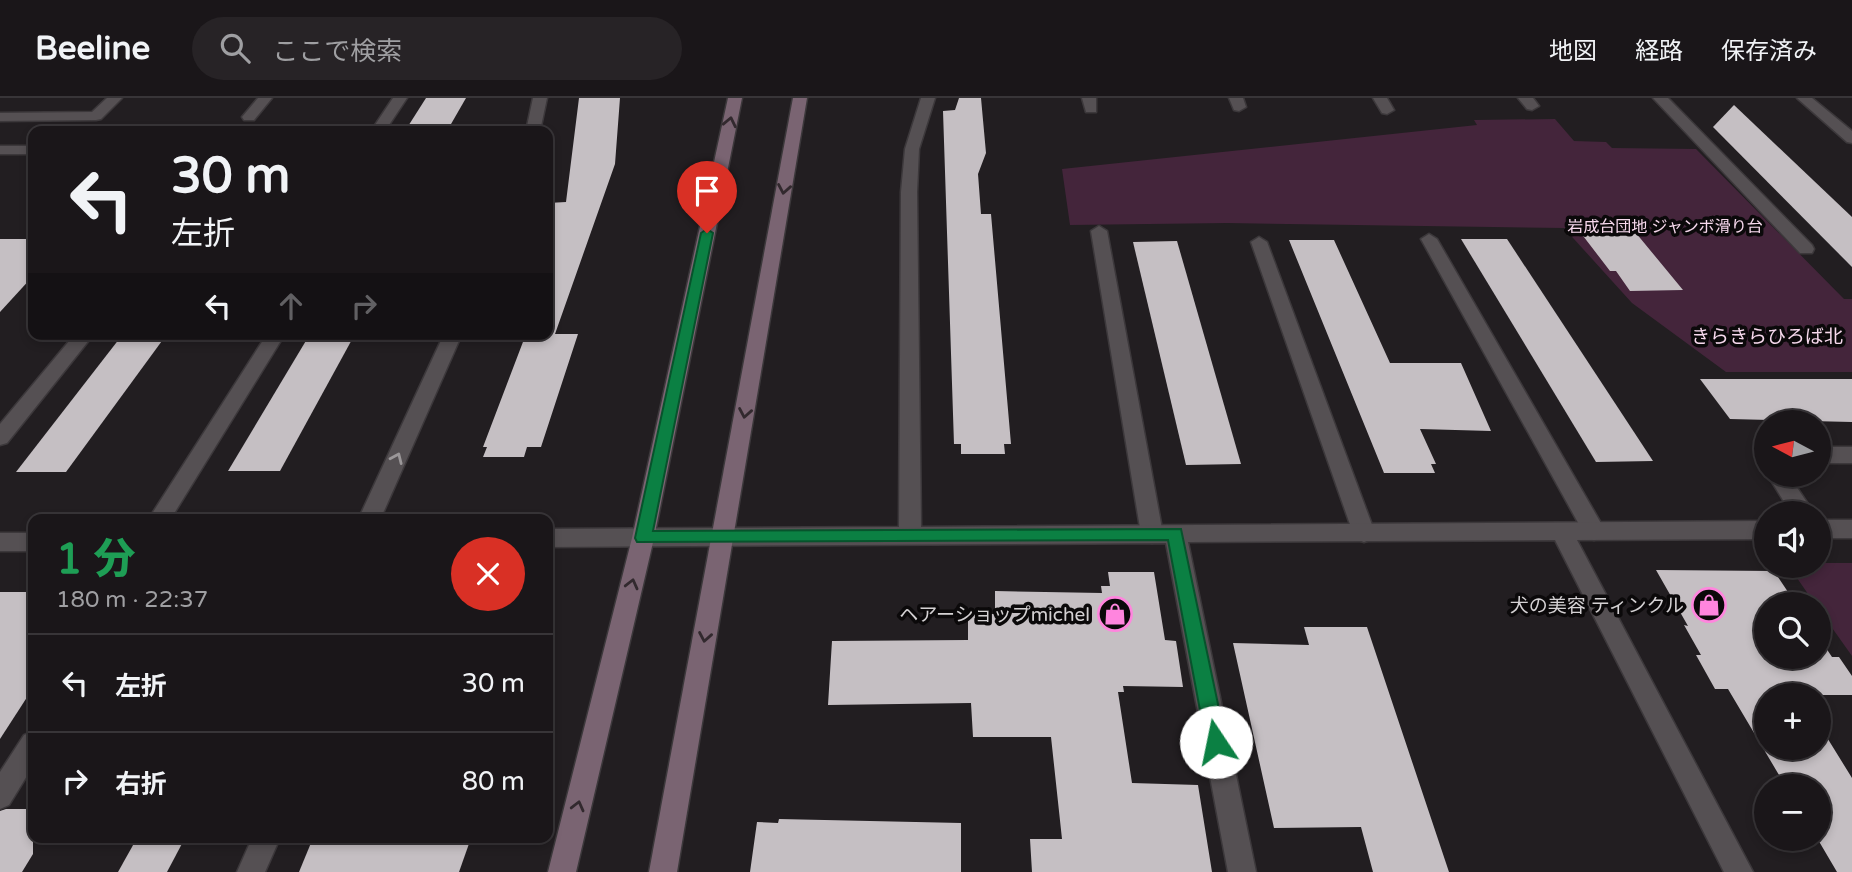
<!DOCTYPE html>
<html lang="ja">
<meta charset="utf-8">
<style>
:root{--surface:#1a1619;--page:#272326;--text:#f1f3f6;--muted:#9f9fa2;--line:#383538}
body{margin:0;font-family:"Varela Round","Noto Sans JP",sans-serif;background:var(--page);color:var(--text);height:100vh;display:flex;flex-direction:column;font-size:26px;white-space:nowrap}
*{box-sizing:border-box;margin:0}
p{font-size:23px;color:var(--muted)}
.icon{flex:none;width:38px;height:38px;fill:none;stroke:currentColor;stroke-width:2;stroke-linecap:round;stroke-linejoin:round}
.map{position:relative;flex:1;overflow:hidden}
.sheet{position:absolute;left:28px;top:416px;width:525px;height:329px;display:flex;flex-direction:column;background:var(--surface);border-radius:14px;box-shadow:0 4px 10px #0003,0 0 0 2px var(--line)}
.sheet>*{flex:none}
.hud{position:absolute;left:28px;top:28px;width:525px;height:214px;border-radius:14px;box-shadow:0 4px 10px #0003,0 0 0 2px var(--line);background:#1a1619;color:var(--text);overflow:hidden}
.needle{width:46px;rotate:277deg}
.fabs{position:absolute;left:1754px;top:312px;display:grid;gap:14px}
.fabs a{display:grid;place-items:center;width:77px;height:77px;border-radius:50%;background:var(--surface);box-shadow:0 4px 10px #0003,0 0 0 2px var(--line);font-size:35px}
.pin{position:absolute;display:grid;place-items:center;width:60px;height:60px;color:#fff;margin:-72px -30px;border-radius:50% 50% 50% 0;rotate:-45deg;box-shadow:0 0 7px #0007}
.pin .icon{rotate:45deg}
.me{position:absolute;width:77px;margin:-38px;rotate:349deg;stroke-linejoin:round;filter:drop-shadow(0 0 5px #0008)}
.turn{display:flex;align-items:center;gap:24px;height:147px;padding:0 28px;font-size:32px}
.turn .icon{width:91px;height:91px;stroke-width:2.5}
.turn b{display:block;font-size:49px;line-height:60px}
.lanes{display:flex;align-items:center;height:66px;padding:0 28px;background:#0003;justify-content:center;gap:35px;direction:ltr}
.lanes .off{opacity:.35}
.round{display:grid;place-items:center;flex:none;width:74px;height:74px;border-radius:37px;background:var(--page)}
.summary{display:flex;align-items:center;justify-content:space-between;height:119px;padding:0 28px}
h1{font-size:42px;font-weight:800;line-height:52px;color:#1e9e55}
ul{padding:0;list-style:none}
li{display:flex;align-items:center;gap:21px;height:98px;padding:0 28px;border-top:2px solid var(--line)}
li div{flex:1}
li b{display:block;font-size:26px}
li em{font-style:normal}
header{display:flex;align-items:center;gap:42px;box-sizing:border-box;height:98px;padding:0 35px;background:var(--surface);border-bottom:2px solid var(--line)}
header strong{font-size:33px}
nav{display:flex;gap:38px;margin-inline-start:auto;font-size:24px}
.search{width:490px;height:63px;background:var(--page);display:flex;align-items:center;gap:18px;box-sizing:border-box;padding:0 24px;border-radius:38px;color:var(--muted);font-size:26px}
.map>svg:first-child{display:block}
</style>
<header>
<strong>Beeline</strong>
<div class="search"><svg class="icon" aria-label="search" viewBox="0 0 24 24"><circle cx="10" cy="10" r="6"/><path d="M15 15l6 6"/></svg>ここで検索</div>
<nav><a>地図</a><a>経路</a><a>保存済み</a></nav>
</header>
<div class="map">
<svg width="1852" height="774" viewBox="0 0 1852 774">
<rect width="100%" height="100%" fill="#221e21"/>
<!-- green -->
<g fill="#44253b">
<polygon points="1555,21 1574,43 1606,44 1612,50 1696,51 1844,201 1852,201 1852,274 1726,274 1632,205 1564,130 1227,125 1070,127 1062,71 1477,27 1474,22"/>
<polygon points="1818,465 1852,465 1852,558 1818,510 1818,506 1815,506 1788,467 1818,467"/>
</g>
<!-- building -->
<g fill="#c5bfc3">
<polygon points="426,0 466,0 447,33 405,33"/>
<polygon points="579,0 620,0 615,66 555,236 578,236 541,349 527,349 524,359 483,359 487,349 483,349 526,236 548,236 548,105 566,104"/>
<polygon points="959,0 981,0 986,55 978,76 981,116 991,116 1011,346 1004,346 1005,356 961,356 961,346 954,346 943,13 955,12"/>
<polygon points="1734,7 1852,119 1852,169 1713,29"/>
<polygon points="1631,129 1683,192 1630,193 1616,173 1610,173 1577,130"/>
<polygon points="0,141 33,141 33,178 0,214"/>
<polygon points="1461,141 1507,141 1653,363 1596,364"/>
<polygon points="1289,142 1334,142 1390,265 1461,265 1491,333 1420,331 1436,366 1431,366 1435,375 1384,375"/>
<polygon points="1177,143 1241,366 1186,367 1133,144"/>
<polygon points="123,236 167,236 66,374 16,374"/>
<polygon points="310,236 355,236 280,373 228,373"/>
<polygon points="1700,281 1852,281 1852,324 1730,321"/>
<polygon points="1656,472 1774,473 1796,506 1766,506 1766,558 1818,558 1818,538 1832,559 1839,559 1852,578 1852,597 1766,597 1766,649 1818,649 1818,625 1852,680 1852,774 1837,774 1817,740 1818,688 1788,688 1782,677 1779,677 1728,591 1715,591 1696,557 1701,557 1684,527 1688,528"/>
<polygon points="1108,474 1154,474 1165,542 1176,543 1183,589 1123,588 1124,594 1118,594 1132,685 1198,687 1212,774 1032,774 1030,741 1062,741 1051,639 973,639 971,605 828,607 832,543 968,542 968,516 995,516 995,493 1102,495 1101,488 1110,488"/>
<polygon points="0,494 33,494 33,590 0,641"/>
<polygon points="1304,529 1367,529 1449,774 1373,774 1361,729 1274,730 1233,545 1309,547"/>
<polygon points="6,711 33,711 33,756 22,774 0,774 0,713"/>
<polygon points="779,721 961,725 961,774 750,774 757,724 778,725"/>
<polygon points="137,740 185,740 167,774 118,774"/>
<polygon points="313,740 471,740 459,774 299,774"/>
</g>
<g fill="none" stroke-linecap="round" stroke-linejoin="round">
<!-- lane casing -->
<g stroke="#3c383b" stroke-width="3">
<g id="lane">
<polygon points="107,0 122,0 101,21 96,22 0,23 0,15 92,14"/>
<polygon points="258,0 272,0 254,22 244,22 242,19"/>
<polygon points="393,0 407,0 385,33 371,33"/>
<polygon points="1082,0 1096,0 1096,14 1086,14"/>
<polygon points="1229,0 1243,0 1246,9 1239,13 1234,12"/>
<polygon points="1373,0 1387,0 1394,12 1387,16 1382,15"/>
<polygon points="1518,0 1533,0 1539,8 1532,12 1527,11"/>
<polygon points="1653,0 1668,0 1812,147 1814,151 1812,155 1800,155"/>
<polygon points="1797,0 1812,0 1852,33 1852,45 1847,44"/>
<rect x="0" y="48" width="33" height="8"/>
<polygon points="1099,128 1107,133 1163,436 1160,442 1152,445 1144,442 1141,436 1091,133"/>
<polygon points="1429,136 1437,141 1602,427 1605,433 1602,439 1594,442 1586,439 1421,141"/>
<polygon points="1259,139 1267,144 1375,435 1372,441 1364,444 1356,441 1353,435 1251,144"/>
<polygon points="75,236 94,236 7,345 0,347 0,326"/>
<polygon points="267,236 285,236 170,422 148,422"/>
</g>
</g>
<!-- street casing -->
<g stroke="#3c383b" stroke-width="3">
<g id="street">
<polygon points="533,0 547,0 540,33 526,33"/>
<polygon points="921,0 935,0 919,51 917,94 921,429 1766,423 1766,441 1577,442 1753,774 1724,774 1555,442 1188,444 1256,774 1228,774 1166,445 548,449 548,431 899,429 901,94 905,51"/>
<polygon points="444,236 462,236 380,422 358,422"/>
<rect x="1818" y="349" width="34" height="16"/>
<polygon points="1766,350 1766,367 1759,365 1756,360 1759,352"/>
<polygon points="1767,376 1788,376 1814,415 1791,415"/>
<rect x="1818" y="422" width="34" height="18"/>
<rect x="0" y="435" width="33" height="18"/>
<polygon points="33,633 33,668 9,707 0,711 0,674 24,637"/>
<polygon points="252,740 280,740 265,774 237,774"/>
</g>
</g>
<!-- secondary casing -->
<g stroke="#3c383b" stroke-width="3">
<g id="secondary">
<polygon points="728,0 742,0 654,440 576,774 548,774 632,440"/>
<polygon points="793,0 807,0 677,774 649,774"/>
</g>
</g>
<!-- lane -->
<use href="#lane" fill="#555053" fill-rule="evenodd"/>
<!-- street -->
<use href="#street" fill="#555053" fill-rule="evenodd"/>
<!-- secondary -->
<use href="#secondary" fill="#7a6472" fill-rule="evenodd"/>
</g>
<!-- one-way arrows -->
<defs><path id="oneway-chevron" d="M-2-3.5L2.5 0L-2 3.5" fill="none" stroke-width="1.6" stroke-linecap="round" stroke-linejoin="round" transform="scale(1.75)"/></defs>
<g stroke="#32292e">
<use href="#oneway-chevron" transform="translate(730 24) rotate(-78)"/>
<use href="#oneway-chevron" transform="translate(784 91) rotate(100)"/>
<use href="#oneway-chevron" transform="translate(745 315) rotate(100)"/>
<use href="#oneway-chevron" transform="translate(632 486) rotate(-76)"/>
<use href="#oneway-chevron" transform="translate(705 539) rotate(100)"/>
<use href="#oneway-chevron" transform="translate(578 708) rotate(-76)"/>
</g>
<use stroke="#9b9799" href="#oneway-chevron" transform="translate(397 360) rotate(-66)"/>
<!-- route -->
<polygon fill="#0b8043" stroke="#07532c" stroke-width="2" points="707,131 713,135 653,433 1181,431 1226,644 1223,650 1216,653 1209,650 1206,644 1168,442 637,444 635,440 701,135"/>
<!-- icons -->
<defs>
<g id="shop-ring" transform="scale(1.75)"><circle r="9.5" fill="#0b090a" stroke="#ff85de" stroke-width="1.5"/><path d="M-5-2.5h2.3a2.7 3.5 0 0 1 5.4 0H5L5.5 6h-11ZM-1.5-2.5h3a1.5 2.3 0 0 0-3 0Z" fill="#ff85de"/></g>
</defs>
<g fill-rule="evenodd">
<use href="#shop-ring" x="1709" y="507"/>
<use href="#shop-ring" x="1115" y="516"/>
</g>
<g text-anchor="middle" stroke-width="7" stroke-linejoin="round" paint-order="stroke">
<!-- far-park labels -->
<g font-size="16" fill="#f7d9ed" stroke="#0b090a">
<text x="1665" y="134">岩成台団地 ジャンボ滑り台</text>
</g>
<!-- park labels -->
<g font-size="19" fill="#f7d9ed" stroke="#0b090a">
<text x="1767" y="245">きらきらひろば北</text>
</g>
<!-- poi labels -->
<g font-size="19" fill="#d4d1d3" stroke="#0b090a" text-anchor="end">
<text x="1684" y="514">犬の美容 ティンクル</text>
<text x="1090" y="523">ヘアーショップmichel</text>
</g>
</g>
</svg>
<div class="fabs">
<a><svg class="needle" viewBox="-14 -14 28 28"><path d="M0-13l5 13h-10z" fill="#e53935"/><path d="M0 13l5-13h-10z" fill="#9f9fa2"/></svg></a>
<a><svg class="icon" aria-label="sound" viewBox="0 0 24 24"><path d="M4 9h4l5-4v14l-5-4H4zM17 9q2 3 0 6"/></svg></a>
<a><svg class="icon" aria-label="search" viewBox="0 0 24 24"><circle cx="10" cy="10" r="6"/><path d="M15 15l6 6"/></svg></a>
<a>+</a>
<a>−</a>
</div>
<div class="pin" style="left:707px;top:135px;background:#d93025"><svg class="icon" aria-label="arrive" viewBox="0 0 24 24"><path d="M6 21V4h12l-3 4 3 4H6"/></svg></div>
<svg class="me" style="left:1216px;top:644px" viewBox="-20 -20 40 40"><circle r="19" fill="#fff"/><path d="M0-13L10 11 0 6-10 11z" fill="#0b8043"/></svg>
<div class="hud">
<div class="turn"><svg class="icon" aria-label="left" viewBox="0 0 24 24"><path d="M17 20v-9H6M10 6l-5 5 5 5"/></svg><div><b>30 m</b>左折</div></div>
<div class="lanes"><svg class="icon" aria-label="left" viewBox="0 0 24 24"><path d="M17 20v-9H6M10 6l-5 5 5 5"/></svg><svg class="icon off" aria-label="ahead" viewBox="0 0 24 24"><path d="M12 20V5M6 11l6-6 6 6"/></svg><svg class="icon off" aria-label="right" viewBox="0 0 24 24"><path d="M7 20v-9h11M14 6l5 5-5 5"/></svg></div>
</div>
<section class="sheet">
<div class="summary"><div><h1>1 分</h1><p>180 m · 22:37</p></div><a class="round" style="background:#d93025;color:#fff"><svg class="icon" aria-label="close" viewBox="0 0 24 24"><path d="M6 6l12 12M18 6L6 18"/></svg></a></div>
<ul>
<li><svg class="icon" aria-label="left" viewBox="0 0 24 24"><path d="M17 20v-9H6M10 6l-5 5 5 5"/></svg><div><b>左折</b></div><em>30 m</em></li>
<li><svg class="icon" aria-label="right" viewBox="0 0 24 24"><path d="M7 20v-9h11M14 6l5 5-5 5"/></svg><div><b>右折</b></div><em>80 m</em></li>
</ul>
</section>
</div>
